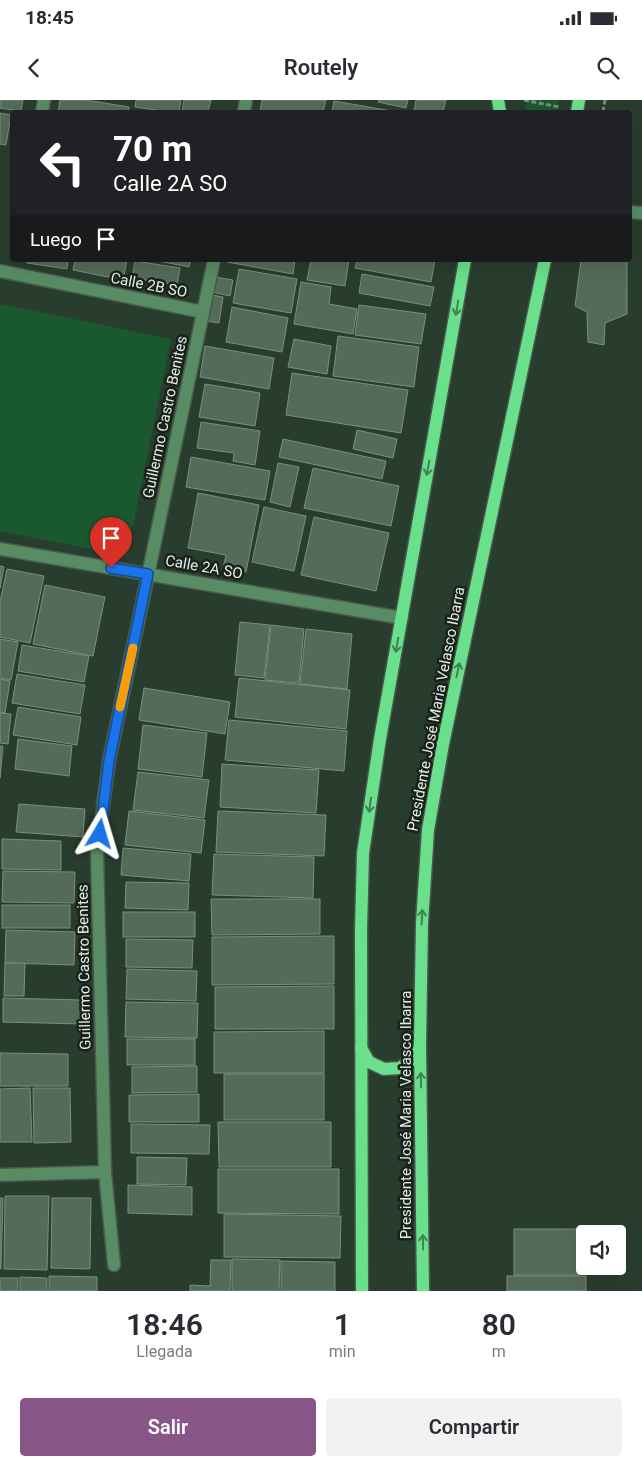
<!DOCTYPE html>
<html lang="es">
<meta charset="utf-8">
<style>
:root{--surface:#fff;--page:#f2f2f3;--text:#2b2b33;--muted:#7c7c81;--accent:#875586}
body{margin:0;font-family:Roboto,sans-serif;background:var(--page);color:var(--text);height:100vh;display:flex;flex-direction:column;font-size:19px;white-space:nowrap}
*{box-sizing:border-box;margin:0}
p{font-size:16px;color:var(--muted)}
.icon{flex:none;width:28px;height:28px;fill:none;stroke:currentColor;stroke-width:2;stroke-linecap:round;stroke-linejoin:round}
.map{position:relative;height:1191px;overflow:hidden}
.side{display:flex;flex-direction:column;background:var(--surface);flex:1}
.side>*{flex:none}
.guide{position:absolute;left:10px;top:10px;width:622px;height:152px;border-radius:5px;box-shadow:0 5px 20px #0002;background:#202124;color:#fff;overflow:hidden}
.controls{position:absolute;left:576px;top:1125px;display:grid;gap:10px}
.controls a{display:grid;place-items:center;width:50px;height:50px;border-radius:5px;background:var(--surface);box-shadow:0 5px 20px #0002;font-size:25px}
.pin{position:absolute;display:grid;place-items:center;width:42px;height:42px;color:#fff;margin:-51px -21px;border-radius:50% 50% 50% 0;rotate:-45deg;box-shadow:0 0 5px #0007}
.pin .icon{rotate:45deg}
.me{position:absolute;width:55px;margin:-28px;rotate:7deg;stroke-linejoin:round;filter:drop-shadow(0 0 4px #0008)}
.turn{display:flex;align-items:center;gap:18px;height:105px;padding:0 20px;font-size:22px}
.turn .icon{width:65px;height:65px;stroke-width:2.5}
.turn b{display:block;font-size:35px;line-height:42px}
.then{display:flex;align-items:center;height:48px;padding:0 20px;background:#0003;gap:10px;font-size:19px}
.eta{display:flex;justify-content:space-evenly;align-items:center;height:85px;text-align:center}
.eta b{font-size:30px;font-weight:600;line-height:35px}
.button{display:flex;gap:10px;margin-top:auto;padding:10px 20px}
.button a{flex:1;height:58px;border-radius:5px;background:var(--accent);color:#fff;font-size:20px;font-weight:600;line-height:58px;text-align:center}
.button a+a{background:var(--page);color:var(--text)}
.status{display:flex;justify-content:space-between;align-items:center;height:35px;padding:0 25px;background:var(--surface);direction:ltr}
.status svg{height:14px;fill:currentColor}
header{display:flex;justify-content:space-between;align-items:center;height:65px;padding:0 20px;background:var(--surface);font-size:22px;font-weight:600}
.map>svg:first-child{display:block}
</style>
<div class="status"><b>18:45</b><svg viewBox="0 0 49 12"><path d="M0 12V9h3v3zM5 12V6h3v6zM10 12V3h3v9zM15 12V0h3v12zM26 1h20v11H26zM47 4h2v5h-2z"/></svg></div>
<header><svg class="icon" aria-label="back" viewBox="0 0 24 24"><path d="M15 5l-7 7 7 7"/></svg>Routely<svg class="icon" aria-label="search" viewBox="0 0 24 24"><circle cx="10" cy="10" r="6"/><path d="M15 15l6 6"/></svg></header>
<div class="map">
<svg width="642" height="1191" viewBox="0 0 642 1191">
<rect width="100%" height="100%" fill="#293d2e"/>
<!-- green -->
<g fill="#1a592f">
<polygon points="527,0 559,0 556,12 525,12"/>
<polygon points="0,204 171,239 127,456 0,431"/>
</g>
<!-- building -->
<g fill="#556b59" stroke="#79907d">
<polygon points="0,0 23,0 21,11 0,8"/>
<polygon points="60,0 86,0 129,7 128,12 58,12"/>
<polygon points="136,0 181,0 179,12 169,12 135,7"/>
<polygon points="184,0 211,0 208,12 182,12"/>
<polygon points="262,0 326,0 323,12 260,12"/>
<polygon points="379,0 408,0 406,8 378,2"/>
<polygon points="416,0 446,0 443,12 414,12"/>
<polygon points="334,1 398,12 332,12"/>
<polygon points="0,13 11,15 6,45 0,44"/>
<polygon points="27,160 68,160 67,169 27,163"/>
<polygon points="75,160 127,160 123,180 73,170"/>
<polygon points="153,160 191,160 189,167"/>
<polygon points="227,160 295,160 293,174 227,162"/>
<polygon points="311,160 349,160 345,186 307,180"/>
<polygon points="357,160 435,160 431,182 355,168"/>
<polygon points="581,160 627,160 627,214 605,223 604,245 588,242 587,212 575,206"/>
<polygon points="135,161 180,168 177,185 132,178"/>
<polygon points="239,169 297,179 291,213 233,203"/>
<polygon points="362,174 434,187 430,206 359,193"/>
<polygon points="215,177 233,180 230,196 212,192"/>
<polygon points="301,182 331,187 329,204 357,209 353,234 294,224"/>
<polygon points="212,195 223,197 219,223 207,221"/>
<polygon points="359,205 426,214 421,244 355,235"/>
<polygon points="232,207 288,218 282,252 226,242"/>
<polygon points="338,236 419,247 414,287 333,276"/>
<polygon points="294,239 331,246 327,274 288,267"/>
<polygon points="205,246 274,258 269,289 200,277"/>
<polygon points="292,273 408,290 401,333 286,315"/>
<polygon points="205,284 260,293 255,326 199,317"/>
<polygon points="201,322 260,331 255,365 233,361 234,353 197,348"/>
<polygon points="357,330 397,339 393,358 353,349"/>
<polygon points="283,339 386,361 382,379 279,357"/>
<polygon points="191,357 270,371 265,400 186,387"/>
<polygon points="278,363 299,367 290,407 270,402"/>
<polygon points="313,368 399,386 391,426 304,408"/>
<polygon points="198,393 259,405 246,472 223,468 226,455 188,448"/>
<polygon points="264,407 306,416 294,471 252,462"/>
<polygon points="314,417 389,433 376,491 301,475"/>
<polygon points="0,466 4,467 0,488"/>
<polygon points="7,469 44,476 30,543 0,537 0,502"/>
<polygon points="45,485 105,497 93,556 33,544"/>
<polygon points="240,522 270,525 264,578 235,575"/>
<polygon points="271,525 304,529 299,583 265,580"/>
<polygon points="306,529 352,534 347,589 300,584"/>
<polygon points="0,539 18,542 11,580 0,578"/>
<polygon points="22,545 89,556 84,582 18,571"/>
<polygon points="17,574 85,585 80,614 12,603"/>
<polygon points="239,578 350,590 346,629 235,617"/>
<polygon points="0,579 10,581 5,613 0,612"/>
<polygon points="144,588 230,602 225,634 139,620"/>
<polygon points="18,607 81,617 77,645 13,635"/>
<polygon points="0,613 11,614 8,644 0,643"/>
<polygon points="229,620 347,631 344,671 225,660"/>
<polygon points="143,625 207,633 202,677 138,669"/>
<polygon points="18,639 72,646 69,676 15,669"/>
<polygon points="0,646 3,646 0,678"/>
<polygon points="222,664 319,670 316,713 220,707"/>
<polygon points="138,672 209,680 204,718 133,710"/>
<polygon points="19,704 85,709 83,737 16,732"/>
<polygon points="129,711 205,720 201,753 125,745"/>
<polygon points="218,711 326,715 324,756 216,752"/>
<polygon points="2,739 61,741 61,770 2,769"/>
<polygon points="123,748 191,754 189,781 121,775"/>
<polygon points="214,754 314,757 313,798 212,795"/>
<polygon points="3,771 75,772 74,803 2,802"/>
<polygon points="126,782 189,783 188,810 125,808"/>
<polygon points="211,799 320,799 320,834 212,835"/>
<rect x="2" y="805" width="68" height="23"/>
<rect x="123" y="812" width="72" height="25"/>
<polygon points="6,830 75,832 74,865 5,863"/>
<polygon points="334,836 334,884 212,885 212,837"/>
<polygon points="126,839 193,840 192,868 126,867"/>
<polygon points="5,863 25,863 24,896 4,896"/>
<polygon points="127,869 197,871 196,901 126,899"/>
<polygon points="334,886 334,929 215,929 215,887"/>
<polygon points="3,898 83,900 82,924 3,922"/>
<polygon points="126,902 198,903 197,938 125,937"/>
<polygon points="324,931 324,973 214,973 214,932"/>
<rect x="127" y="939" width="68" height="26"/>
<polygon points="0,953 68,954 68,986 0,986"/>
<polygon points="197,966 197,992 132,993 132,967"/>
<rect x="224" y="974" width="100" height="46"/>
<polygon points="30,988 32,1042 0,1042 0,989"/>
<polygon points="33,988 70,988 71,1042 34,1043"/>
<polygon points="199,994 199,1022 129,1022 129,995"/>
<polygon points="218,1022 331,1022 331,1067 219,1067"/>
<polygon points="131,1024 210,1025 209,1054 131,1053"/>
<polygon points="137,1057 187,1058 186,1085 137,1084"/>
<polygon points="218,1069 339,1069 339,1114 218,1113"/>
<polygon points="128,1085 192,1087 192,1115 128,1113"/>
<polygon points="5,1096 49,1096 47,1170 4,1169"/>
<polygon points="0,1098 3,1098 1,1169 0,1169"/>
<polygon points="52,1098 91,1098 90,1169 51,1168"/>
<polygon points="224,1114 341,1116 340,1158 224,1157"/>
<polygon points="514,1129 578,1129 579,1175 514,1175"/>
<polygon points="232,1159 280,1160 279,1191 232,1191"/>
<polygon points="211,1160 231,1160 230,1191 190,1191 190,1185 210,1186"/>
<polygon points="281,1161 335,1162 335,1191 281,1191"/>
<polygon points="49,1176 97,1177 97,1191 49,1191"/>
<rect x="507" y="1176" width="79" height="15"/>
<polygon points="20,1177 47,1178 47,1191 20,1191"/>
<rect x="0" y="1178" width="18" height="13"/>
</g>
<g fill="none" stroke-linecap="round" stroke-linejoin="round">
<!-- minor casing -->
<g stroke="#47594b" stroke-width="15">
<g id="minor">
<polyline points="42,12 44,0"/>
<polyline points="244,12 246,0"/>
<polyline points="630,112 642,113"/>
<polyline points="0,171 203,212"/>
<polyline points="0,449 402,518"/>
<polyline points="0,1075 105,1072"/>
<polyline points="114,1165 105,1072 97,752 109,661 214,160"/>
</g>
</g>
<!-- major casing -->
<g stroke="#47594b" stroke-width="15">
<g id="major">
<polyline points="498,0 500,12"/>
<polyline points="577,12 579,0"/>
<polyline points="361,948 369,962 384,969 400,968 414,958 419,946"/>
<polyline points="362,1191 361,830 363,753 380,639 465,160"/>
<polyline points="423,1191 420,944 422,823 428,730 443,644 545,160"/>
</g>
</g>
<!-- path -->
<g stroke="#7b8c7f" stroke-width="3" stroke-dasharray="5 2.5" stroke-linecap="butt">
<polyline points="524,0 559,7"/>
<polyline points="603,12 605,0"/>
</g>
<!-- minor -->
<use href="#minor" stroke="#578c64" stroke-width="12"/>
<!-- major -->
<use href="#major" stroke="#6ae08c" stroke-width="12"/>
</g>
<!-- one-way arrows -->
<defs><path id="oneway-shaft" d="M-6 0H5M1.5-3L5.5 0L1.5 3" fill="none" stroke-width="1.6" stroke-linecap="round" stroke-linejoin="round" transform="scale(1.25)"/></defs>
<g stroke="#428153">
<use href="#oneway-shaft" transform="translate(457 208) rotate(100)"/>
<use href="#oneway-shaft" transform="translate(428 368) rotate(100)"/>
<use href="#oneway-shaft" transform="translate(397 545) rotate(100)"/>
<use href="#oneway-shaft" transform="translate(458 570) rotate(-78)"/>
<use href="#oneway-shaft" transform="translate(370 705) rotate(98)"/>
<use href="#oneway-shaft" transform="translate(422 817) rotate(-87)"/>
<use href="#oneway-shaft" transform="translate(421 980) rotate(-91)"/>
<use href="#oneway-shaft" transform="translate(423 1142) rotate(-91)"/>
</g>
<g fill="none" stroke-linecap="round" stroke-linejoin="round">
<!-- route casing -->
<g stroke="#114b97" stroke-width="12">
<polyline id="route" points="100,734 109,661 148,474 111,468"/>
</g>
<!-- route -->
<use href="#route" stroke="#1a73e8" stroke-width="9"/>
<!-- slow -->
<polyline stroke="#f59e0b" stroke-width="9" points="120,607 133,548"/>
</g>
<g text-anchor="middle" stroke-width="5" stroke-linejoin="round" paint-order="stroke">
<!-- street labels -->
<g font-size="15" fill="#e2eee4" stroke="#19221a">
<text transform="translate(149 185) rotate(11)" y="5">Calle 2B SO</text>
<text transform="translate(165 317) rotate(-78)" y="5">Guillermo Castro Benites</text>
<text transform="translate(204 467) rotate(10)" y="5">Calle 2A SO</text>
<text transform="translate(436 609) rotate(-79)" y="5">Presidente José Maria Velasco Ibarra</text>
<text transform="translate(84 867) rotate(-91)" y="5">Guillermo Castro Benites</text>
<text transform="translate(406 1015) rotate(-90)" y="5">Presidente José Maria Velasco Ibarra</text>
</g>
</g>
</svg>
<div class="controls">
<a><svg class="icon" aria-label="sound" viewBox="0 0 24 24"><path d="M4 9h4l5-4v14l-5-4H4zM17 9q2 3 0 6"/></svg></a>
</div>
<div class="pin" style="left:111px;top:468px;background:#d93025"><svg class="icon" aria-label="arrive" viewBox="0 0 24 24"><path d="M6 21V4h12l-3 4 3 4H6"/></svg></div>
<svg class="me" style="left:100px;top:734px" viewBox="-20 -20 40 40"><path d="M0-17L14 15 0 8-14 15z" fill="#1a73e8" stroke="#fff" stroke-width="4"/></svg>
<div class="guide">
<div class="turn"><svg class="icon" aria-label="left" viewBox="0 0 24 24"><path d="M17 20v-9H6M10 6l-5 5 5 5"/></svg><div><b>70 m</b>Calle 2A SO</div></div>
<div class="then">Luego<svg class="icon" aria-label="arrive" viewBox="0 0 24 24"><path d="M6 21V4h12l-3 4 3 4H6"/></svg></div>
</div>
</div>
<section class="side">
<div class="eta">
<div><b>18:46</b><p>Llegada</p></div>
<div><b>1</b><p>min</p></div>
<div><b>80</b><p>m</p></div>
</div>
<div class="button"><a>Salir</a><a>Compartir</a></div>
</section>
